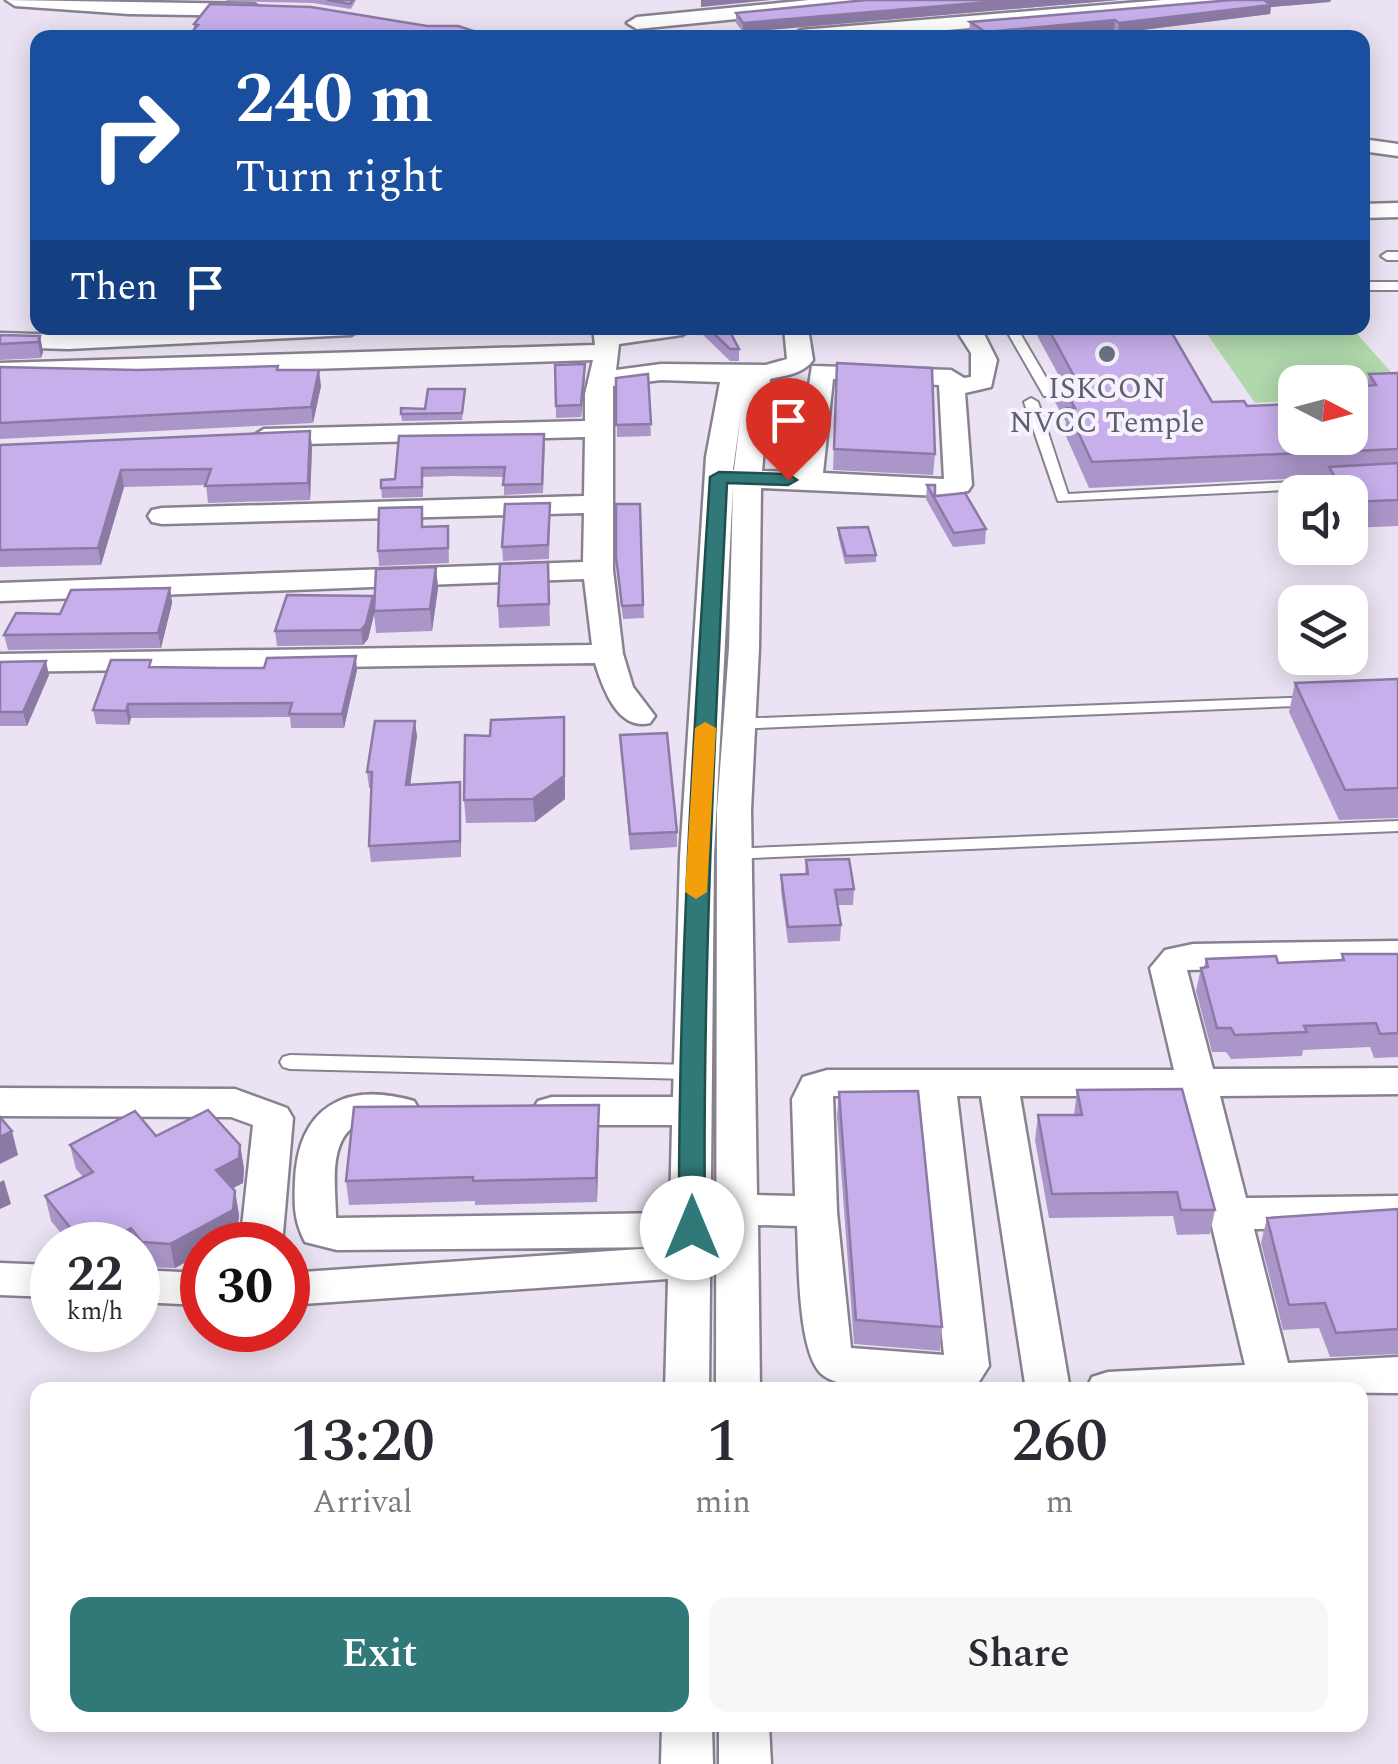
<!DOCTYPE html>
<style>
:root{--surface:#fff;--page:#f7f7f7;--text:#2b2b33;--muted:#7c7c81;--accent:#307978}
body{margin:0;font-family:Spectral,serif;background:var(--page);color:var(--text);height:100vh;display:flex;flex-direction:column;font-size:38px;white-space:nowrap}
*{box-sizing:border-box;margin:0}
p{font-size:32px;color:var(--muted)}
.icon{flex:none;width:55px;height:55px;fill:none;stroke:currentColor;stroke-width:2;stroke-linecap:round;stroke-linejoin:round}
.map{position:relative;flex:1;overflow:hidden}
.sheet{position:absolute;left:30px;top:1382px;width:1338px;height:350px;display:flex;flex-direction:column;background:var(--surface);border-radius:20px;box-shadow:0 5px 25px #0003}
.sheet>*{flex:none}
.top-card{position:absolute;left:30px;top:30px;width:1340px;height:305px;border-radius:20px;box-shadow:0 5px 25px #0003;background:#1a4fa0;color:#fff;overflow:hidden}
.needle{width:65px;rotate:96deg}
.fabs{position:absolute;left:1278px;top:365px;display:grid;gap:20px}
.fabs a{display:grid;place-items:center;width:90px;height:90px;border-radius:20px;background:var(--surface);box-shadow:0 5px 25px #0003;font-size:50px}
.speed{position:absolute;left:30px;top:1222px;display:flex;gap:20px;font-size:50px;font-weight:700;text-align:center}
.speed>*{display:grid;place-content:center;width:130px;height:130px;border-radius:50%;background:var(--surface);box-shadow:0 5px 25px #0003;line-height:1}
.speed small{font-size:25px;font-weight:400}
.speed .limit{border:15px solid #d22;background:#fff;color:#111}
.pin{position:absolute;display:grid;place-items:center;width:85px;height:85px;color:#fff;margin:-102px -42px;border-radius:50% 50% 50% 0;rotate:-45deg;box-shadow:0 0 10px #0007}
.pin .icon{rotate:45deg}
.me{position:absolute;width:110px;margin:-55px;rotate:0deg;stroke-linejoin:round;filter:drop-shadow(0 0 8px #0008)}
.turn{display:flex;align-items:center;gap:35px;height:210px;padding:0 40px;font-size:45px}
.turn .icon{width:130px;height:130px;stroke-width:2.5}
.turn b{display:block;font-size:70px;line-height:85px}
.then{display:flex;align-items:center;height:95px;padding:0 40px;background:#0003;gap:20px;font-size:38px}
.eta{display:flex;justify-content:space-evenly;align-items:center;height:170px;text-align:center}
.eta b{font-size:60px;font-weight:600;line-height:70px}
.action{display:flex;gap:20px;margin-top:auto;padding:20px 40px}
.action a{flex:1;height:115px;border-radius:20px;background:var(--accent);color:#fff;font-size:40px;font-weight:600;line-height:115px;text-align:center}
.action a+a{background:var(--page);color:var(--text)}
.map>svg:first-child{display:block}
</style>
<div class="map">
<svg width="1398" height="1764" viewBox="0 0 1398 1764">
<rect width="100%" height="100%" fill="#ebe3f3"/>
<!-- green -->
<polygon fill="#b0d8ab" points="1203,328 1352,328 1398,380 1350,396 1350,382 1295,382 1295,400 1255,403"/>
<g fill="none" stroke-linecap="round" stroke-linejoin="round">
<!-- service casing -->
<g stroke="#888290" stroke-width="4">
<g id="service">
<polygon points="1398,252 1398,260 1387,260 1381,256 1387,252"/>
<rect x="1362" y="282" width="36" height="8"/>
<polygon points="1005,328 1017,328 1055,393 1054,396 1044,396"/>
<polygon points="1031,398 1038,402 1068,494 1348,479 1355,483 1348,487 1058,501 1024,402"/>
<polygon points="1313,697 1321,702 1319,705 734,729 726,724 734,719"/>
<polygon points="1398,821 1398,831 729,859 720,854 729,849"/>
<polygon points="290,1055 691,1065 698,1067 701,1072 698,1077 691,1079 290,1069 283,1067 280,1062 283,1057"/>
</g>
</g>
<!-- minor casing -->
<g stroke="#888290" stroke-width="5">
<g id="minor">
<polygon points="6,0 254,4 263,10 254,16 129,14 15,6"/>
<polygon points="809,0 874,0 865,6 637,29 627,23 637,17"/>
<polygon points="1163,0 1239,0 1230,6 852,38 791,36 801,30"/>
<polygon points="1362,139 1398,144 1398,156 1362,151"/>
<polygon points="1398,203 1398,217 1362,218 1362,204"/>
<polygon points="210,328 363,328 351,335 68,349 0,347 0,333 68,335"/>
<path d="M593,328h101l-12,7 -63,9 -3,26 45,-6 105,1 21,-6 -3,-31h24l5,32c-10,14 -26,15 -43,19l-8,92 33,1 17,-106 139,4 13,8 7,-1v-24l-16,-25h26l16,32 -6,27 -26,6 7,92 -4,6 -27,5 -180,-8 -2,160 -8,162 6,385 38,1 -3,-97 11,-22 24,-7h347l-24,-102 15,-18 28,-6 205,-3v24l-211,5 26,99 185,-1v26l-178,2 26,102 152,-2v30l-144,3 34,134 110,-6v36l-312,-3 6,-13 16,-5 137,-7 -64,-269h-161l50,294h-44l-45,-294h-24l32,270 -12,19 -15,5c-33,0 -111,4 -138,-14 -27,-18 -25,-117 -27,-150l-39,-1 2,165h-44l1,-580 12,-162 4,-162 -19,371 -5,533h-44l3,-111 -380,26v-32l381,-26 -332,3 -32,-8c-11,-21 -11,-37 -10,-61 3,-74 50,-100 119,-80l6,10 -6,10 -14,4 -43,-1c-30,18 -21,64 -21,94l334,-5 2,-88h-120l-14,-4 -6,-10 6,-10 14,-4h121l7,-240 26,-400 14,-75 -59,-2 -48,6v184l10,84 10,33 22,29 -5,7c-32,8 -47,-34 -55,-60l-595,9v-18l592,-9 -8,-66 -584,22v-18l583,-21 1,-49 -422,11 -10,-2 -4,-6 4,-6 10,-2 422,-12 1,-59 -321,8 -13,-8 13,-8 321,-8v-27l8,-34 -593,19v-16l595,-18zM833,379l106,6 5,94 -121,-6zM741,412l-7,58h-1zM833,1096h85l26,259 -93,-7 -14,-136z"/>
<polygon points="0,1088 235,1089 287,1108 293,1118 282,1245 240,1245 253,1125 231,1117 0,1116"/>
<polygon points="0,1263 52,1265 52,1297 0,1295"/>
<polygon points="138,1270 202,1273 202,1305 138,1302"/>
<polygon points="662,1725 712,1725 713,1764 661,1764"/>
<polygon points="719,1725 769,1725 771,1764 719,1764"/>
</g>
</g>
<!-- service -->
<use href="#service" fill="#fff" fill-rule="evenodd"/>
<!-- minor -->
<use href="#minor" fill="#fff" fill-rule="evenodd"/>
</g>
<!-- wall -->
<g fill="#ab96ca">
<polygon points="226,0 356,0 351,9 313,3 226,1"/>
<polygon points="1119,0 743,32 736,23 736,13"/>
<polygon points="1330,2 1271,7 1270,14 1118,33 1114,30 1025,38 979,38 969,32 970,22"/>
<polygon points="194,24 496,38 193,38"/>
<polygon points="696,328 728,328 739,349 739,361 730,361"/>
<polygon points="1033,328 1169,328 1212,402 1247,406 1350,438 1350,387 1367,386 1369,374 1398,373 1398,526 1350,528 1350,492 1324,492 1327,477 1089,488 1065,434 1066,422 1055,402 1059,376"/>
<polygon points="0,335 40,336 43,352 41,358 0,360"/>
<polygon points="837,363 935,454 933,475 833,470"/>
<polygon points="555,365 585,376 581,417 556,418"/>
<polygon points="0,367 138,370 279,370 321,386 313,423 0,439"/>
<polygon points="648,374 651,436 617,437 616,378"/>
<polygon points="465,396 462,420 402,421 401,414"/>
<polygon points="310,431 312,447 310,500 208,503 206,485 124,487 101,565 0,567 0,445"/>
<polygon points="399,436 545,444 543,493 504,495 504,477 453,476 423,477 423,497 382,498 381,488 395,479"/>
<polygon points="927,485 935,496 986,529 985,544 953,547 926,499"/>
<polygon points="550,503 549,559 503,561 502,547"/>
<polygon points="616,504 640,504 644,618 623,619 617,570"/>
<polygon points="448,526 449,563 379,566 378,551 423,527"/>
<polygon points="838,528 876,555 876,562 845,564 838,535"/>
<polygon points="548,562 550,626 499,628 498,606"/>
<polygon points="436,567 438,588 432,631 376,633 374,613 368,639 363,645 277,646 275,631 373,596 374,607"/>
<polygon points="170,588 172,603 161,648 8,650 4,635 60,614"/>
<polygon points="0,662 49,675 27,726 0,726"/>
<polygon points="153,667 357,670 344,728 291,728 290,717 131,718 129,725 96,724 93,710"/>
<polygon points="1398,679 1398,818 1339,820 1289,712 1295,683"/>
<polygon points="620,735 677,832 677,847 630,850"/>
<polygon points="417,736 410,785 460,782 461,857 371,862 369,846 371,788 369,788 367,772"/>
<polygon points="565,739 565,799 535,822 466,823 464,800"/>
<polygon points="806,860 854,889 853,905 838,905 841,925 840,941 788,943 781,891 781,875 805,874"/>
<polygon points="1342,954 1398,954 1398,1057 1374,1058 1370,1047 1303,1050 1302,1056 1231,1059 1226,1052 1212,1052 1196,991 1201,968 1204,967 1206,959 1278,963 1341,961"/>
<polygon points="1077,1090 1215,1210 1210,1234 1177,1235 1173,1216 1049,1218 1035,1140 1038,1115 1074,1115"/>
<polygon points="839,1092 942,1327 940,1351 854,1344 837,1116"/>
<polygon points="599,1105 597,1202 475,1205 475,1201 349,1205 346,1181"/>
<polygon points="156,1136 240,1145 244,1169 243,1183 233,1188 235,1191 239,1215 237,1234 202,1245 202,1253 175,1268 148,1267 138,1254 138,1245 71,1245 51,1221 45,1196 83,1177 76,1169 70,1145"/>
<polygon points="1398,1209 1398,1354 1330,1357 1319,1328 1283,1330 1261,1243 1267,1218"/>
</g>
<!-- shaded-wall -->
<g fill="#8b7aa4">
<polygon points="701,0 771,0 701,7"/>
<polygon points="1012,0 1119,0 743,32 743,23"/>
<polygon points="1261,0 1331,0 1330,2 1271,7 1270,14 1118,33 1119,23"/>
<polygon points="1115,20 1114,30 1025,38 985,38 986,32"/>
<polygon points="40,336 43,352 41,358 38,342"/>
<polygon points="585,364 585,376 581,417 581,405"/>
<polygon points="319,370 321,386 313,423 311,407"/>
<polygon points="310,431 312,447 310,500 308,483"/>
<polygon points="121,470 124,487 101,565 98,548"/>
<polygon points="436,567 438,588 432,631 430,609"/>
<polygon points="170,588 172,603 161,648 158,633"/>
<polygon points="373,596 375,611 368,639 363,645 361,630"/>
<polygon points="356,656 357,670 344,728 342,714"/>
<polygon points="46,661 49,675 27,726 23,712"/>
<polygon points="128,704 131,718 129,725 126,711"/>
<polygon points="564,717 565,799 535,822 533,799"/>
<polygon points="415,721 417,736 408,800 406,785"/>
<polygon points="460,782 461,798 461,857 460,841"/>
<polygon points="599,1105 599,1129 597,1202 596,1178"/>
<polygon points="12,1131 18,1155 0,1164 0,1137"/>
<polygon points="240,1145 244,1169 243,1183 221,1194 216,1170"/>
<polygon points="4,1180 11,1204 0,1209 0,1182"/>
<polygon points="235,1191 239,1215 237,1234 218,1245 202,1245 202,1253 175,1268 170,1244"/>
<polygon points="131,1228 135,1245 100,1245"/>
</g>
<!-- building -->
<g fill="#c7afeb" stroke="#8b7aa4" stroke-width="2.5">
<polygon points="327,0 353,0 350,4"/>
<polygon points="866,0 1012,0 743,23 736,13"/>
<polygon points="1232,0 1264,0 1271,5 1119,23 1115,20 986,32 970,22"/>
<polygon points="210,4 311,7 427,26 458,26 496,38 206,38 211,33 192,32 198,25 194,24"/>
<polygon points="708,328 728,328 739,349 730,349"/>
<polygon points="1048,328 1169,328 1212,402 1244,401 1247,406 1295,404 1295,438 1350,438 1350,402 1359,401 1350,387 1376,385 1369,374 1398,373 1398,449 1092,462 1067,408 1075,408 1058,377 1074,376"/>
<polygon points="0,335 40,336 38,342 0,344"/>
<polygon points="837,363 932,368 935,454 834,449"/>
<polygon points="585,364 581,405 556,406 555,365"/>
<polygon points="278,366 277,370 319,370 311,407 0,423 0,367 138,370"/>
<polygon points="648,374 651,424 616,425 616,378"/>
<polygon points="428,389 465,389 462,413 401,414 401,408 425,409"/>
<polygon points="310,431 308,483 205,486 211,469 121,470 98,548 0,550 0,445"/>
<polygon points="544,434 542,484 503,485 505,467 422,468 422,487 381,488 381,480 395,479 399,436"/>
<polygon points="1398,463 1398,500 1350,502 1350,492 1344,492 1329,467"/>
<polygon points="927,485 935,485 935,496 965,493 986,529 954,533"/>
<polygon points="550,503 548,545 502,547 505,504"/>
<polygon points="616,504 640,504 643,605 622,606 616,557"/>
<polygon points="422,507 422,527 448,526 448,548 378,551 379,508"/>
<polygon points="868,527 876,555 846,556 838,528"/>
<polygon points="548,562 549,604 498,606 500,564"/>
<polygon points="436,567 430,609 374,611 376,569"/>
<polygon points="170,588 158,633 4,635 16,613 60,614 71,590"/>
<polygon points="287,595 373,596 366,624 361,630 275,631"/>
<polygon points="356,656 342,714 289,714 292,703 128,704 126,711 93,710 111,660 151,660 149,667 222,668 264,668 267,658"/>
<polygon points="46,661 23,712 0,712 0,662"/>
<polygon points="1398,679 1398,788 1345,790 1295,683"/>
<polygon points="564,717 564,776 533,799 464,800 465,735 490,736 491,720"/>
<polygon points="375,721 415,721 406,785 460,782 460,841 369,846 372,772 367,772"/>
<polygon points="667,733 677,832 630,834 620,735"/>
<polygon points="849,859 854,889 835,890 841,925 788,927 781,875 808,874 806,860"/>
<polygon points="1342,954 1398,954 1398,1033 1380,1034 1376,1023 1304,1026 1307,1032 1235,1035 1231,1028 1217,1028 1201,968 1208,967 1206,959 1276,956 1278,963 1344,960"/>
<polygon points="1182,1089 1215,1210 1181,1210 1177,1192 1052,1194 1038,1115 1082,1115 1077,1090"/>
<polygon points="918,1091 942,1327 856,1320 839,1092"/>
<polygon points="599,1105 596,1178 473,1181 473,1177 346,1181 354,1107"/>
<polygon points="208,1110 240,1145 239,1158 216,1170 235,1191 233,1210 170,1244 142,1242 131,1228 100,1245 84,1245 45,1196 93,1172 70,1145 135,1111 156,1136"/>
<polygon points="0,1117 12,1131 0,1137"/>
<polygon points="1398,1209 1398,1329 1336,1333 1325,1303 1289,1305 1267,1218"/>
</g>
<!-- route -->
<path fill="#307978" stroke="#1f4f4e" stroke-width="2.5" d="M719,472l69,2 9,6 -9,5 -61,-2c-12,248 -25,496 -22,745l-3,7h-20l-3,-7c-1,-251 15,-501 31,-751z"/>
<!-- slow -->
<polygon fill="#f59e0b" points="705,722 716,728 707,892 696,899 685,892 695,728"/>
<!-- markers -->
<circle fill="#6b7280" stroke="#f7f1fe" stroke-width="4" cx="1107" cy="354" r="10"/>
<g text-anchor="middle" stroke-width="8" stroke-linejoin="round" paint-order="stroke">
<!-- far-worship labels -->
<g font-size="30" fill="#5b616d" stroke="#f7f1fe">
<text x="1107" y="398">ISKCON<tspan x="1107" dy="34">NVCC Temple</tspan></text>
</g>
</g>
</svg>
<div class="fabs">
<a><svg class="needle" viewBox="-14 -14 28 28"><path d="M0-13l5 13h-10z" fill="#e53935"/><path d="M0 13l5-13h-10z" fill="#7c7c81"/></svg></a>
<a><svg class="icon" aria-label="sound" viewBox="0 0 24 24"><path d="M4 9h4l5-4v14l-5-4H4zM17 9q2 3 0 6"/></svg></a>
<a><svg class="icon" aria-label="layers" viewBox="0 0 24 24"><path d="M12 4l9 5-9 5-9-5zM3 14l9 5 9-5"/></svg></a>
</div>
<div class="speed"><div>22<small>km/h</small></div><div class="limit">30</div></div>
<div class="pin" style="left:788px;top:480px;background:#d93025"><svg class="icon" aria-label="arrive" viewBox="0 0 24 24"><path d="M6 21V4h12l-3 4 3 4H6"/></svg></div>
<svg class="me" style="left:692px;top:1228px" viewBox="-20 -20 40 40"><circle r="19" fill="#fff"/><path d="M0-13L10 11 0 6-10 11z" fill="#307978"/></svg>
<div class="top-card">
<div class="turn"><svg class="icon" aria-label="right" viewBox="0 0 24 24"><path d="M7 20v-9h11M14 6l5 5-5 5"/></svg><div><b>240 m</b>Turn right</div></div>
<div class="then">Then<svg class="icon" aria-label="arrive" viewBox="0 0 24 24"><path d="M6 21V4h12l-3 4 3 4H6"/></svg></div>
</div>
<section class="sheet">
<div class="eta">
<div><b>13:20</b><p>Arrival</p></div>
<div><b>1</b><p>min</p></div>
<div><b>260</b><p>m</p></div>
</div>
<div class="action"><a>Exit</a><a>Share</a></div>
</section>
</div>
